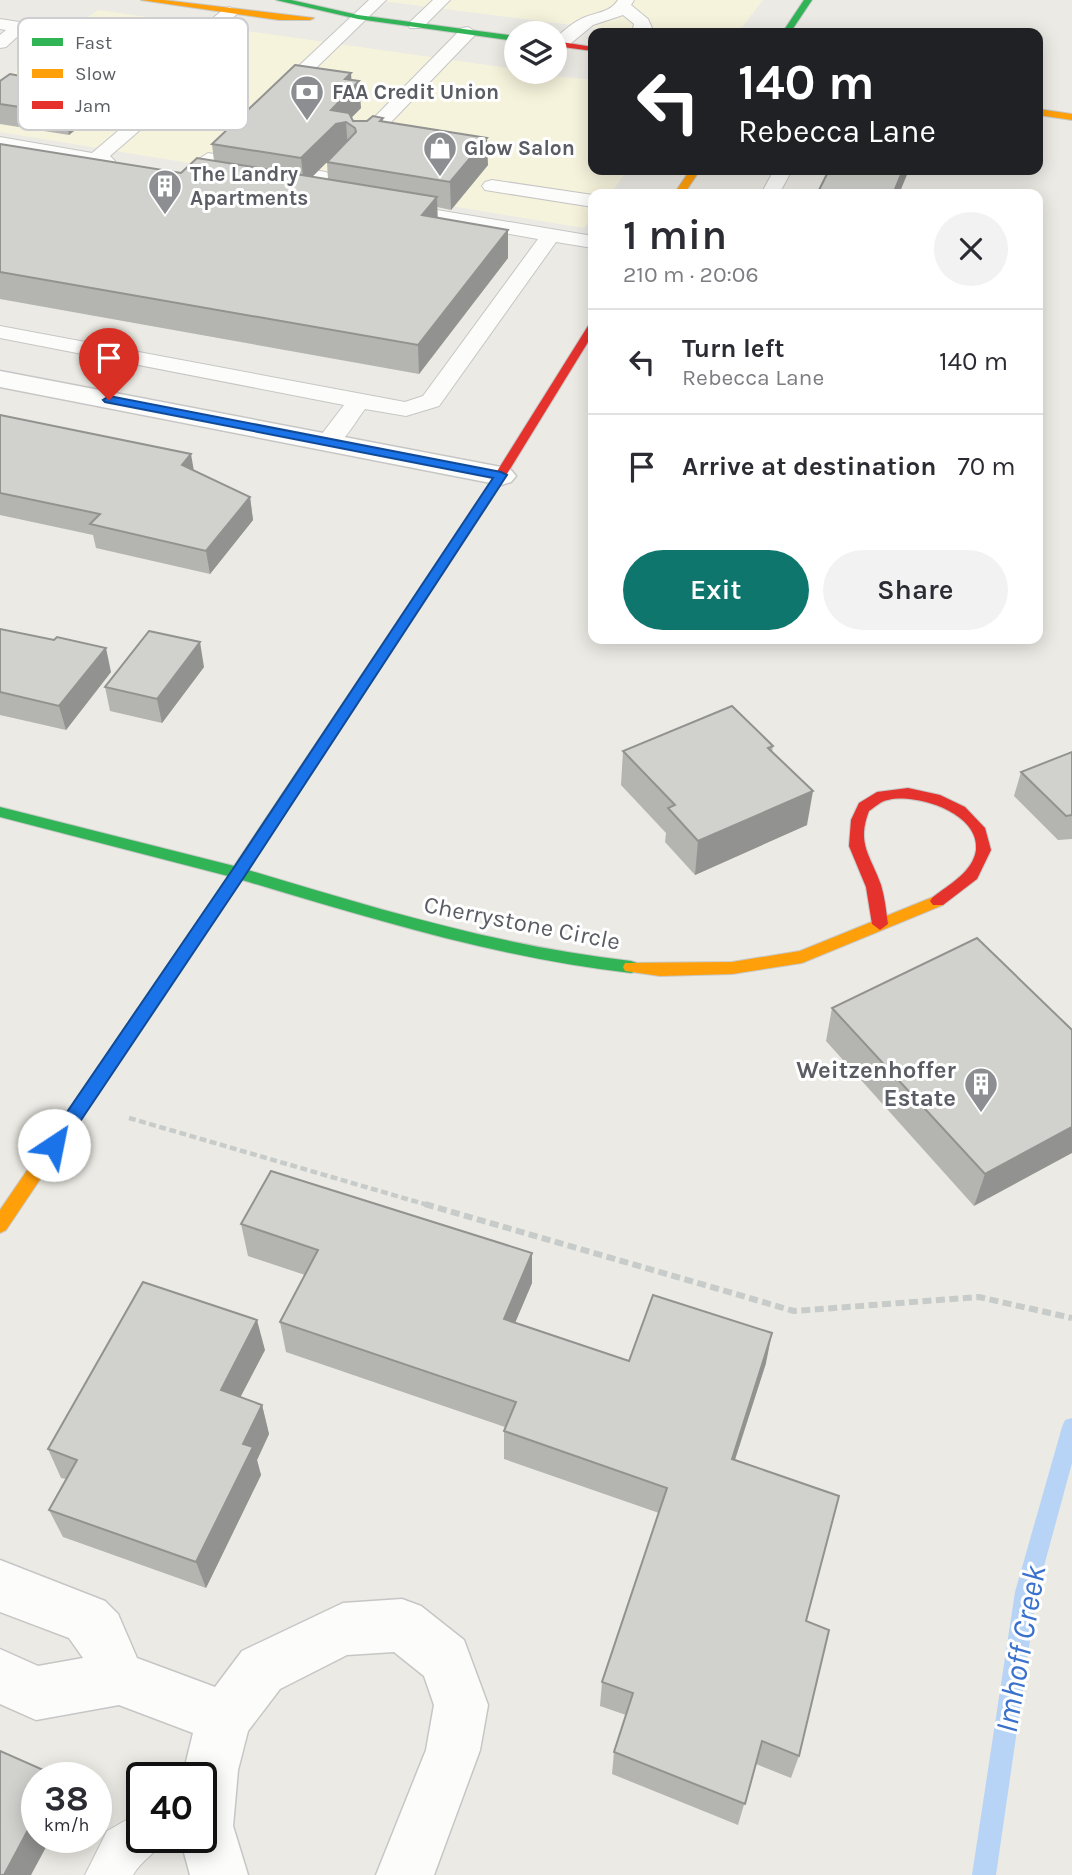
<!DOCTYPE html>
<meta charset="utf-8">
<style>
:root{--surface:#fff;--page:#f2f2f3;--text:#2b2b33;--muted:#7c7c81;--line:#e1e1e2;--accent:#0f766e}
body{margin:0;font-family:Karla,sans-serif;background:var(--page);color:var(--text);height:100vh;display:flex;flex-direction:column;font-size:26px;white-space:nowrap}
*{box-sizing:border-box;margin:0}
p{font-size:23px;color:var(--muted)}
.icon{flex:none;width:38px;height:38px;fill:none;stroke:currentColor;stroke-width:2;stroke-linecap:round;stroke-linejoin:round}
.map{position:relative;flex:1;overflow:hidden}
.sheet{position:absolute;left:588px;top:189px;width:455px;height:455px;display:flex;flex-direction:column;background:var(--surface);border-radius:14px;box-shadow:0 4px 18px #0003}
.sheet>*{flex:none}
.top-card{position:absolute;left:588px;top:28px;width:455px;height:147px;border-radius:14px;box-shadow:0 4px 18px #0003;background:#202124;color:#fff;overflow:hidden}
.buttons{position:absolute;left:504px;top:21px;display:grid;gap:14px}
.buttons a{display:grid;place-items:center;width:63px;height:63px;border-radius:50%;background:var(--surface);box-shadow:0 4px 18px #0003;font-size:35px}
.speed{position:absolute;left:21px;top:1762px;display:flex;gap:14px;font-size:35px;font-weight:700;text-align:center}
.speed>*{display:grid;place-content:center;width:91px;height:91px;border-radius:50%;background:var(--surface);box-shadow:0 4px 18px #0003;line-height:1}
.speed small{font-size:18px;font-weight:400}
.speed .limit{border:4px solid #111;border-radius:10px;background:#fff;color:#111}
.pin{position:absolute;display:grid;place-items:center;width:60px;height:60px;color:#fff;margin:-72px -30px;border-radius:50% 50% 50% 0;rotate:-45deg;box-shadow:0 0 7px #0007}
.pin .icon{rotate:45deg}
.me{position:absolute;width:77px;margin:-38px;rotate:34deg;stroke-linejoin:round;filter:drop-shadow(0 0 5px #0008)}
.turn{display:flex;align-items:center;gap:24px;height:147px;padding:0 35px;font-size:32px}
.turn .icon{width:91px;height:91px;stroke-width:2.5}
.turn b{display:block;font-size:49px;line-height:60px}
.round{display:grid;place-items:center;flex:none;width:74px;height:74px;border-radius:37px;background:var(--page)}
.overview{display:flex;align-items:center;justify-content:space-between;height:119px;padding:0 35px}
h1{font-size:42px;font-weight:600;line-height:52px}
.cta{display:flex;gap:14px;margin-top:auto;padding:14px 35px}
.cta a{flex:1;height:80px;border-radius:42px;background:var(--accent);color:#fff;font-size:28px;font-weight:600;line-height:80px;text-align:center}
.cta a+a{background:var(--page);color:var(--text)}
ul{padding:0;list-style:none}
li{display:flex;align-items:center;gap:21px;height:105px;padding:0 35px;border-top:2px solid var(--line)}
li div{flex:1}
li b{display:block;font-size:26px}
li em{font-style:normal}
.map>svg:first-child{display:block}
</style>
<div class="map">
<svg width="1072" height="1875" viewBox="0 0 1072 1875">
<rect width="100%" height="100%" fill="#ebeae4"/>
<!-- commercial -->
<g fill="#f6f3dc">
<polygon points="374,0 763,0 743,26 730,33 596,28"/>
<polygon points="98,10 516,69 516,72 593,80 593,170 628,170 610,194 593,194 593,216 584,228 0,132 0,83"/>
</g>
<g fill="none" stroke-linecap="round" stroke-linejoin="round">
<!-- stream -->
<polygon fill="#b7d4f7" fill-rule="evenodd" points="1072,1418 1072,1463 1037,1592 996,1875 972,1875 1015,1592 1062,1427 1065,1420"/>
<!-- lane casing -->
<g stroke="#c7c6c6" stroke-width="2">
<g id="lane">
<polygon points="369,0 386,0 284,99 272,99 269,95 272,91"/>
<polygon points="433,0 450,0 422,28 410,28 408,25 410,22"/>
<path d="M618,0h16l-3,5 17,14 4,9 -4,5h-16l2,-9 -11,-9 -30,10 -29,24h-9v-10c8,-8 17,-16 28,-21 13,-6 27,-5 35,-18z"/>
<polygon points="230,7 238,12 236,15 131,102 159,107 162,111 110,156 115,161 113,165 95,166 0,149 0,137 92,153 138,114 51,100 48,96 51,92 57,91 113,99 224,9"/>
<polygon points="0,19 26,23 28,27 6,47 0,48 0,35 6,30 0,29"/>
<polygon points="468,27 476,32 474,36 369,145 355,145 353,141 355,137 462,28"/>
<polygon points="208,153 326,172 336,178 326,184 201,163 199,159"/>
<polygon points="774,170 792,170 779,194 761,194"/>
<polygon points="492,180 593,195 593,207 485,190 482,186 485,182"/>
<path d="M395,203l198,33v12l-37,-6 -117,164 -33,10 -41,-7c-12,15 -24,44 -46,39l-4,-5 29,-38 -344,-67v-12l405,76 18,-6 115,-157 -150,-26 -3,-4z"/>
<path d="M142,1811v27h22c-7,16 -22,21 -31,37h-48l22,-44z"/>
</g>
</g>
<!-- street casing -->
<g stroke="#c7c6c6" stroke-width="3">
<g id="street">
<polygon points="0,371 501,467 511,470 516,476 511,482 501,485 0,387"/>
<polygon points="0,1560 105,1601 118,1614 137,1658 215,1687 242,1651 343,1603 402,1599 421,1606 464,1640 488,1705 480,1750 434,1875 376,1875 426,1750 434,1705 424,1676 394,1652 347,1655 280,1689 248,1731 238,1770 233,1826 248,1875 190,1875 180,1838 201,1838 201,1778 182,1778 193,1733 119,1705 36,1720 0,1704 0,1649 38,1666 83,1658 69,1638 0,1612"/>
</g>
</g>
<!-- fast casing -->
<g stroke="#c7c7c7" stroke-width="2">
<g id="fast">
<polygon points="276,0 291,0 358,15 516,36 516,41 358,19"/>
<polygon points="804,0 812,0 790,33 782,33"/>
<path d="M485,496l6,4 -243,370c126,38 251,76 383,91l6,2 2,4 -2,4 -6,2c-134,-15 -261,-55 -389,-93l-9,12 -5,2 -8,-6 8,-12 -228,-59v-10l234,59 245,-366z"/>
</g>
</g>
<!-- slow casing -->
<g stroke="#c7c7c7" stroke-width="2">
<g id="slow">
<polygon points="141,0 163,0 314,18 310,20 279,20"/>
<polygon points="1038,109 1072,114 1072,120 1038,115"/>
<polygon points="690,170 700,170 684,194 674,194"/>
<polygon points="228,882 233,884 236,888 233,892 6,1230 0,1233 0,1210 223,884"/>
<polygon points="938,895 943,897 946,901 943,905 802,963 732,974 660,976 625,971 623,967 625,963 732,962 800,951"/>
</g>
</g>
<!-- jam casing -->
<g stroke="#c7c7c7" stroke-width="2">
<g id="jam">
<polygon points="555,41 593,47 593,51 555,46"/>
<polygon points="593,323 593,334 491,500 485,504 481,503 479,500 588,326"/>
<path d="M908,788l32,7 25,12 20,21 6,22 -14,29 -34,26h-10l-3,-4 3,-4c15,-12 40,-25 43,-47 4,-37 -60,-57 -88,-50 -7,1 -13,7 -19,11 -13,33 2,45 12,74 4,13 5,26 7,39l-8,6 -8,-6 -6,-37 -17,-41 2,-26 8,-17 18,-11z"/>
</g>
</g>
<!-- path-far1 -->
<polyline stroke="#c7ccca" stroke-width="4.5" stroke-dasharray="7 3.5" stroke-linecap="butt" points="129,1118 431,1206"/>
<!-- path -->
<polyline stroke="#c7ccca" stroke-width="6" stroke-dasharray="9 4.5" stroke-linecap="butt" points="425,1204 794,1311 979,1297 1072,1318"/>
<!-- lane -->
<use href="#lane" fill="#fcfcfb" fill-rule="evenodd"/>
<!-- street -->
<use href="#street" fill="#fcfcfb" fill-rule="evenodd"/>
<!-- fast -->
<use href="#fast" fill="#30b455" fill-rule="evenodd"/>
<!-- slow -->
<use href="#slow" fill="#ff9f0a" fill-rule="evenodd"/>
<!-- jam -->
<use href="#jam" fill="#e5322d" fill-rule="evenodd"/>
</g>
<!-- wall -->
<g fill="#b4b4b0" fill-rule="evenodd">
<polygon points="24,63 145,70 112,96 97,94 100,110 69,135 0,124 0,81 27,77"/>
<path d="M352,80l9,28 -10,10 2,3h14l16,-3v4l105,43 -37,45 -14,-3v11l71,40 -89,116 -419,-75v-155l181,29 33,-12 -2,-17zM327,162l1,18 -16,-3z"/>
<polygon points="0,415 193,470 250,497 253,520 210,574 96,548 93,535 0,515"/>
<polygon points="0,629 111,672 66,730 0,715"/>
<polygon points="204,667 162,723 110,711 105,687"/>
<polygon points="773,746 772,752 807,825 695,875 665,842 666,833 621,785 623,751"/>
<polygon points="1072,752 1072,839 1058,840 1014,796 1021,772"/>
<polygon points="832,1008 1072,1030 974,1206 826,1041"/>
<polygon points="241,1224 532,1283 515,1323 629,1361 766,1363 735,1460 806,1621 799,1756 791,1778 756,1764 738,1825 612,1774 614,1752 626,1715 600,1706 602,1682 659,1513 504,1459 504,1431 505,1427 286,1352 280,1322 305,1275 248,1256"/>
<polygon points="265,1350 240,1397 262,1405 269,1434 257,1460 261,1475 206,1588 63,1537 49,1510 66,1479 61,1478 48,1449"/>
</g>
<!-- shaded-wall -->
<g fill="#929290">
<polygon points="142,49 145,70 112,96 109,76"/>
<polygon points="351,73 352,89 359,81 361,108 346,123 348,149 338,151 304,185 301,158 331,110 345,79"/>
<polygon points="96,90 100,110 69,135 65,114"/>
<polygon points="487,138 488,165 451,210 450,182"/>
<polygon points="903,170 909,170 899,194 893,194"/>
<polygon points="437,197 438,225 422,215"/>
<polygon points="508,230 508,258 419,374 418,345"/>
<polygon points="191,454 195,477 182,465"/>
<polygon points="250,497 253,520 210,574 206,551"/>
<polygon points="200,642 204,667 162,723 157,699"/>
<polygon points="106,648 111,672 66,730 59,706"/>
<polygon points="813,791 807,825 695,875 698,841"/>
<polygon points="1072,1127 1072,1153 974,1206 985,1174"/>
<polygon points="532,1253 532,1283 504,1349 504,1319"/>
<polygon points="257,1320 265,1350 229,1419 221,1390"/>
<polygon points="772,1333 766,1363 726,1487 732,1459"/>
<polygon points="262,1405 269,1434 257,1460 261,1475 206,1588 196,1562 243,1444"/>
<polygon points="37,1813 37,1838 51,1838 31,1875 4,1875"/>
</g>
<!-- building -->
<g fill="#d1d1cd" stroke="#929290" stroke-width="2">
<polygon points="295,65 351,73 345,79 359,81 331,110 349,113 353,121 367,121 373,116 383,118 380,121 487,138 450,182 327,162 356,132 355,128 346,122 336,124 301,158 212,144"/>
<polygon points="10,74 96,90 65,114 0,104 0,81"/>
<polygon points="0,144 181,173 197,158 437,197 422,215 508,230 418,345 0,272"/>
<polygon points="829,170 903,170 893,194 817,194"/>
<polygon points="0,415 191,454 182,465 250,497 206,551 90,524 100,514 0,493"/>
<polygon points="0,629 54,640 57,637 106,648 59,706 0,692"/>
<polygon points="149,631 200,642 157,699 105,687"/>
<polygon points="732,706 773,746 768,748 813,791 698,841 668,808 675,805 623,751"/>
<polygon points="1072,752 1072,815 1066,816 1021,772"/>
<polygon points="977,938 1072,1030 1072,1127 985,1174 832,1008"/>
<polygon points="271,1171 532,1253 504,1319 629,1361 653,1295 772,1333 732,1459 839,1496 806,1621 829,1630 799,1756 762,1741 745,1804 614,1752 633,1693 602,1682 667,1488 504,1431 516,1402 280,1322 318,1250 241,1224"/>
<polygon points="143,1282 257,1320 221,1390 262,1405 243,1444 253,1447 196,1562 49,1510 77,1460 48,1449"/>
<polygon points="0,1751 57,1776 55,1778 37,1778 37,1813 4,1875 0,1875"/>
</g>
<!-- route -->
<polygon fill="#1a73e8" stroke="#114b97" stroke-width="2" points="109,396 501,472 507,475 244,877 61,1150 54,1152 48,1150 46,1145 48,1140 233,869 493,478 105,402 103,400"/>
<!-- icons -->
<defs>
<g id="bank-pin" transform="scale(1.75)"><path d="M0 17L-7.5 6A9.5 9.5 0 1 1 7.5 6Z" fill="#8d8e91" stroke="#fff"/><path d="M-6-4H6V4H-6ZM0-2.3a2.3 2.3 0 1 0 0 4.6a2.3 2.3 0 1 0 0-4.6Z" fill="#fff"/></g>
<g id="shop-pin" transform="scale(1.75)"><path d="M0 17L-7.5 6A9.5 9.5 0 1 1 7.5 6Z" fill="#8d8e91" stroke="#fff"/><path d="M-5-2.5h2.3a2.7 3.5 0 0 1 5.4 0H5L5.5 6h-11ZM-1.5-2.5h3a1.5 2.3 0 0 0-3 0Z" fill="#fff"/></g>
<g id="building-pin" transform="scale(1.75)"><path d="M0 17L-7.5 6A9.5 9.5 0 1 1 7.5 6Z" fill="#8d8e91" stroke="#fff"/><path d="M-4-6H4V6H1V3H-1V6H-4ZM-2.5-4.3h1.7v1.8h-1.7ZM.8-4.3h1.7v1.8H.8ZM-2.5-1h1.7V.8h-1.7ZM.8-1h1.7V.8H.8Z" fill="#fff"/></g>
</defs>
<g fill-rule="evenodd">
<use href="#bank-pin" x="307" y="92"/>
<use href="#shop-pin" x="440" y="148"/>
<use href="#building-pin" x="165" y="186"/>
<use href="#building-pin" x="981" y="1084"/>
</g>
<g text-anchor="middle" stroke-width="6" stroke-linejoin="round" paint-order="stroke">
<!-- far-poi labels -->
<g font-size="21" font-weight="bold" fill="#5a5d64" stroke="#fff" text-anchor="start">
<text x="332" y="99">FAA Credit Union</text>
<text x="464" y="155">Glow Salon</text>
<text x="190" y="181">The Landry<tspan x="190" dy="24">Apartments</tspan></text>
</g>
<!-- street labels -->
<g font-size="24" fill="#5a5d64" stroke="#fff">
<text transform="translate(522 923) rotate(11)" y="8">Cherrystone Circle</text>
</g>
<!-- poi labels -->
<g font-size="24" font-weight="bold" fill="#5a5d64" stroke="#fff" text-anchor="end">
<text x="956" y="1078">Weitzenhoffer<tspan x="956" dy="28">Estate</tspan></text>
</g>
<!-- near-water labels -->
<g font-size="32" font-style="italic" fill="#3971cc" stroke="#fff">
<text transform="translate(1020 1649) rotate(-80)" y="11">Imhoff Creek</text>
</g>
</g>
<!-- legend -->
<rect x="18" y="18" width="230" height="112" rx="10" fill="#fff" stroke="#ceced0" stroke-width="2"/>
<rect x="32" y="38" width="31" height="8" fill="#30b455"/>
<rect x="32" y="69" width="31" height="9" fill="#ff9f0a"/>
<rect x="32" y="101" width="31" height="8" fill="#e5322d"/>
<g font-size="19" fill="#5a5d64">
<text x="75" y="49">Fast</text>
<text x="75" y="80">Slow</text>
<text x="75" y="112">Jam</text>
</g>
</svg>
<div class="buttons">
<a><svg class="icon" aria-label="layers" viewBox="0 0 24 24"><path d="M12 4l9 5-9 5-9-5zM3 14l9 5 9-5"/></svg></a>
</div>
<div class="speed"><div>38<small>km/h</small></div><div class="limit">40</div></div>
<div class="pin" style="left:109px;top:400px;background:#d93025"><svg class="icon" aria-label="arrive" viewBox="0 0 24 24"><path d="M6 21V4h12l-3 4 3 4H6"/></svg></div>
<svg class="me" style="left:54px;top:1145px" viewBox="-20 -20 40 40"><circle r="19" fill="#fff"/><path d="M0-13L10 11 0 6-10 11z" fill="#1a73e8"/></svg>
<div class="top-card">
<div class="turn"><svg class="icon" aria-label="left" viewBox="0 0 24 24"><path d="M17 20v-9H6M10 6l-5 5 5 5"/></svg><div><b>140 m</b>Rebecca Lane</div></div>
</div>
<section class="sheet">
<div class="overview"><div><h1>1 min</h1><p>210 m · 20:06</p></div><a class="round"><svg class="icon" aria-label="close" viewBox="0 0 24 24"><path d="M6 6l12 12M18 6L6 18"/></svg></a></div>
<ul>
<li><svg class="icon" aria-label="left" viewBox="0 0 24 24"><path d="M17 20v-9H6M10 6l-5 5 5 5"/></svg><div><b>Turn left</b><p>Rebecca Lane</p></div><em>140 m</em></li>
<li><svg class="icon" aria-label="arrive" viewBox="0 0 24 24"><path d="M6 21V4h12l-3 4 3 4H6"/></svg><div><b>Arrive at destination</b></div><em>70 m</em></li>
</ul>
<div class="cta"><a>Exit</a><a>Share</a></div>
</section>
</div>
